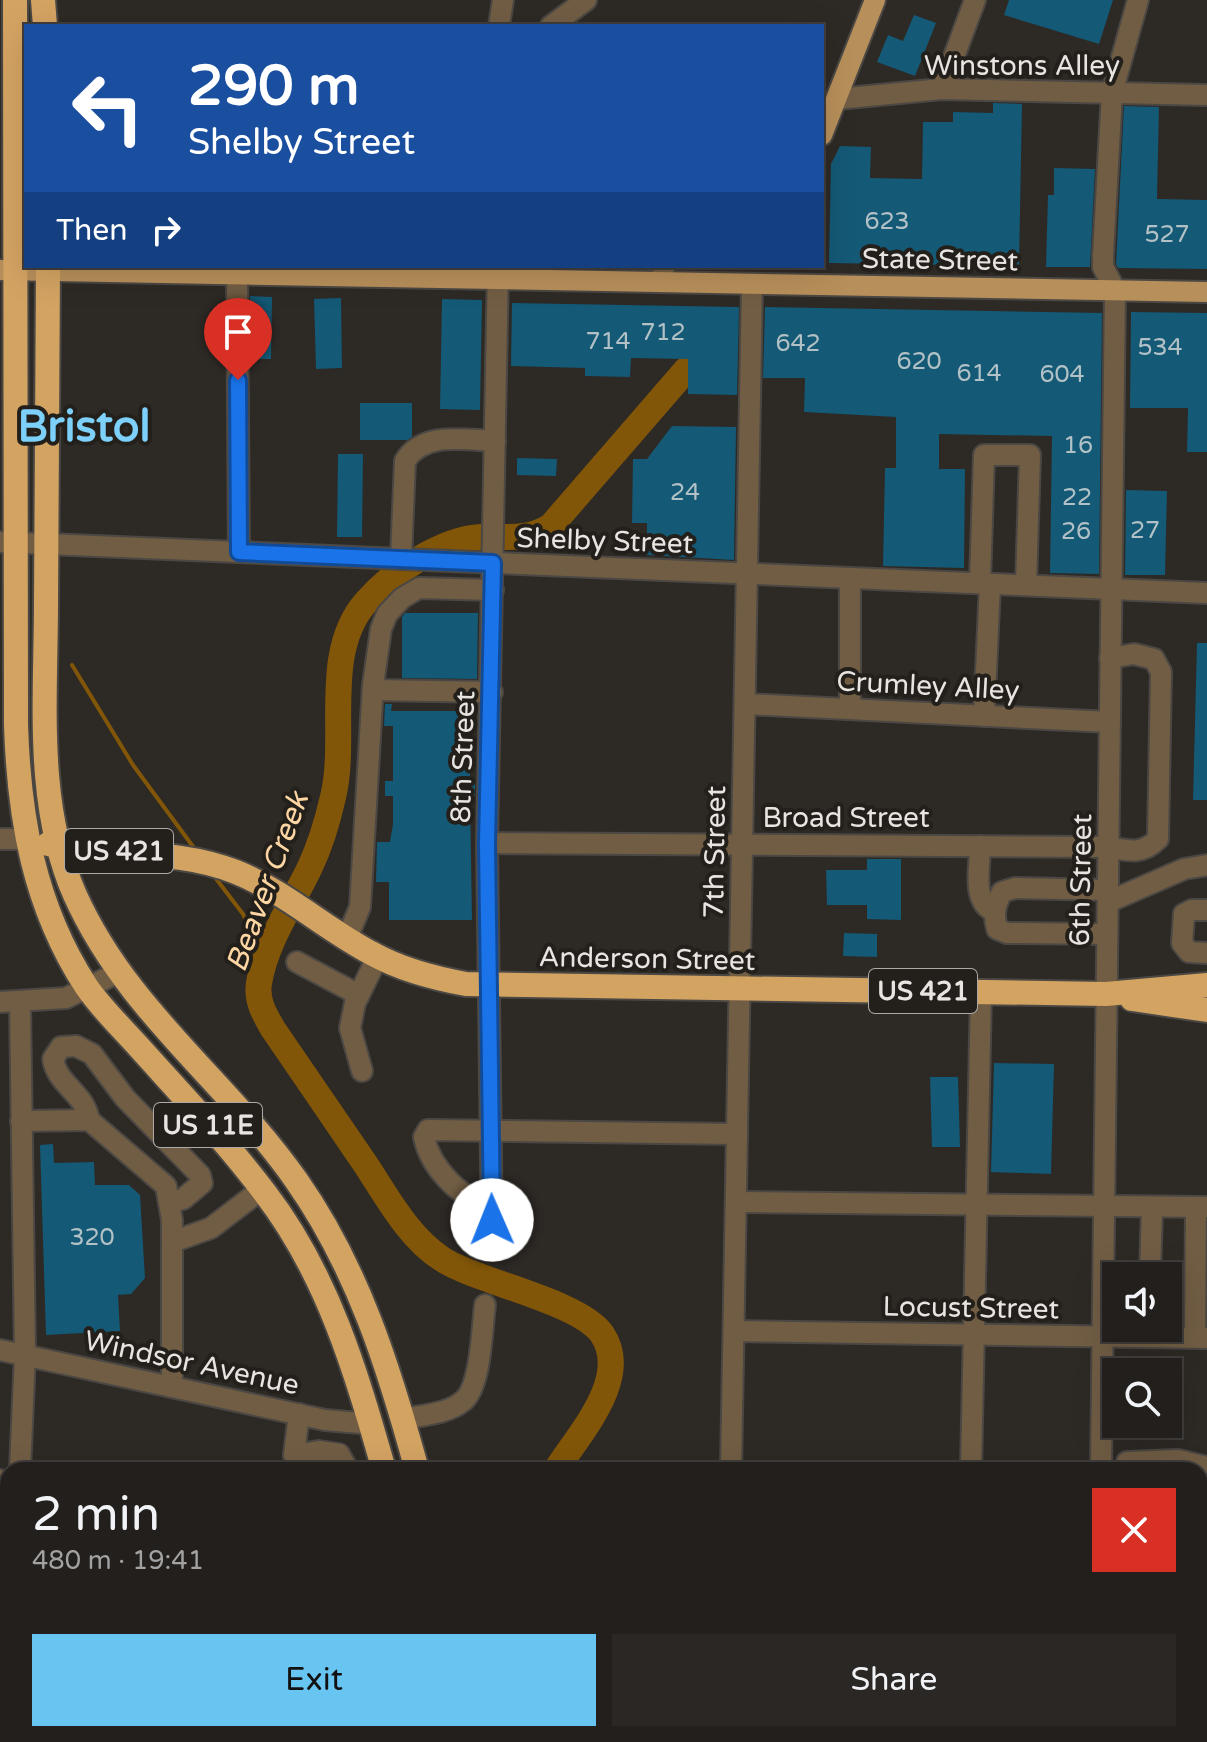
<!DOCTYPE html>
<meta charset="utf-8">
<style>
:root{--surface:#221f1c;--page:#2a2725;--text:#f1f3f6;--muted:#a2a2a3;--line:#3f3d3b;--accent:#68c4f0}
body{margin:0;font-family:"Varela Round",sans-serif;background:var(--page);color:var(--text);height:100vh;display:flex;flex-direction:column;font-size:30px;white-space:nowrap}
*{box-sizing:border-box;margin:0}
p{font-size:26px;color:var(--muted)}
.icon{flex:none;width:44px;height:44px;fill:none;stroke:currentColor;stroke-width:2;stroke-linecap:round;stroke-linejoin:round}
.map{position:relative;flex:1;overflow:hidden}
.details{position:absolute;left:0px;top:1462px;width:1208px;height:280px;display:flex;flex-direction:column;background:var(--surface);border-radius:24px 24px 0 0;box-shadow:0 8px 32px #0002,0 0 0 2px var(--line)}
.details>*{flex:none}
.guide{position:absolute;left:24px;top:24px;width:800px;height:244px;border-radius:0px;box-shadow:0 8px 32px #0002,0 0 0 2px var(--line);background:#1a4fa0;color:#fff;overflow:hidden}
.tools{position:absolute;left:1102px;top:1262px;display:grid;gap:16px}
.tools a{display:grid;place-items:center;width:80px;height:80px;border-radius:0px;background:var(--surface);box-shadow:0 8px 32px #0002,0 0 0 2px var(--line);font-size:40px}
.pin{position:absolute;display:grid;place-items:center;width:68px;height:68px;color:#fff;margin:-82px -34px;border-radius:50% 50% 50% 0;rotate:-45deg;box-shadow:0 0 8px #0007}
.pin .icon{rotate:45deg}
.me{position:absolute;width:88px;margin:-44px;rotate:359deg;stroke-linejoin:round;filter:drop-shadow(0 0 6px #0008)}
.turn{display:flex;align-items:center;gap:28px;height:168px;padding:0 32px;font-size:36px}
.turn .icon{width:104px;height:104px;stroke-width:2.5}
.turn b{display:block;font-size:56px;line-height:68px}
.then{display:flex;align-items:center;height:76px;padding:0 32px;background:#0003;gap:16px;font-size:30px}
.round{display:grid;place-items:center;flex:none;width:84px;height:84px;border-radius:0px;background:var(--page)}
.headline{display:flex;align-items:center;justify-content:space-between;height:136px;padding:0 32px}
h1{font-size:48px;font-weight:600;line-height:60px}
.cta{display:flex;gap:16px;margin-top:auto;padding:16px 32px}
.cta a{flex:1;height:92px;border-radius:0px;background:var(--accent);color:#111;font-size:32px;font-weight:600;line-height:92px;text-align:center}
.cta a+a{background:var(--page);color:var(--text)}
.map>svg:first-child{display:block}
</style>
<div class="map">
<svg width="1207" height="1742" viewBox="0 0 1207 1742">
<rect width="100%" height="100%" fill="#2d2925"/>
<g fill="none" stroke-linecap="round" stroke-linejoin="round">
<!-- stream -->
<g stroke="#825608" stroke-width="4">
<polyline points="72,665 133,765 197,852"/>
<polyline points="214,876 243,914 265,967"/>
</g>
<!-- river -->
<path stroke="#825608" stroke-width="26" d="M556,1470c22,-35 76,-92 46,-136 -23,-33 -125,-52 -160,-75 -33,-21 -55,-62 -76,-94 -31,-45 -62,-91 -93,-136 -8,-14 -17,-28 -14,-46 7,-42 33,-78 51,-116 10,-21 18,-48 23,-70 15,-61 -12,-144 33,-195 25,-29 76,-63 115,-65 27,-1 46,4 70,-11l135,-156"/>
</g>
<!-- building -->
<g fill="#145976">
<polygon points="1009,0 1113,0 1099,44 1004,15"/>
<polygon points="914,15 936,23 915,76 877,62 888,35 903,41"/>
<polygon points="993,103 1022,104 1019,266 829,263 831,164 840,146 871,147 870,178 922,179 923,122 953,122 953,112 993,113"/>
<polygon points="1124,106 1159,107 1157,199 1207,200 1207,269 1118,268 1116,264"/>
<polygon points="1054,168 1095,169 1090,267 1046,267 1048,195 1054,195"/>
<polygon points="250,296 272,297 271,359 251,359"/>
<polygon points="341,298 342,368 316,369 314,299"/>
<polygon points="442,299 482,300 480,410 440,409"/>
<polygon points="512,303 739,307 737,395 688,394 688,359 631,358 630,377 585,376 585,368 511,366"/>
<polygon points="765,307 1102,313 1099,574 1050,573 1052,436 939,434 939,469 965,469 964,568 883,566 885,468 896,468 896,417 804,412 805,378 763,378"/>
<polygon points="1131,312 1207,313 1207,452 1187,452 1188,408 1130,408"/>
<polygon points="360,403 412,403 412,437 407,440 360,440"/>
<polygon points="672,426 736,427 734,560 647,555 647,523 632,523 633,459 647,459"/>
<polygon points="338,454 363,454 362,537 337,537"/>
<polygon points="517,458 557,459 556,476 517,475"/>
<polygon points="1126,490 1167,491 1165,575 1125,575"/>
<polygon points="405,613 478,613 477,679 402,678 402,617"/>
<polygon points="1197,643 1207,643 1207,800 1193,800"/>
<polygon points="385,704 392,704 391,711 470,711 470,780 475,781 475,796 470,796 472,920 389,920 389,882 376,882 377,842 390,842 393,824 393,796 385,796 385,781 393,781 393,726 384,726"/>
<polygon points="867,859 901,859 901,920 867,919 867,905 827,905 826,870 867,870"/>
<polygon points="844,933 877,934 877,957 843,956"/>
<polygon points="994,1063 1054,1064 1051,1174 991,1172"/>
<polygon points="930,1077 958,1077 960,1147 932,1147"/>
<polygon points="53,1144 54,1163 94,1162 95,1185 129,1185 140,1195 145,1278 131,1294 118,1295 120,1331 46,1335 40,1145"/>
</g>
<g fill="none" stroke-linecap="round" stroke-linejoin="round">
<!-- minor casing -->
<g stroke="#4b4743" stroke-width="24">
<g id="minor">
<polyline points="499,26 503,0"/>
<polyline points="551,26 586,0"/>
<polyline points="942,89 975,0"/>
<polyline points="837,99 942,89 1207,95"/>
<polyline points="237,275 239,552"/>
<polyline points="662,282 664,266"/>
<polyline points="0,542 1207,593"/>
<path d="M401,559l4,-98c18,-30 59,-21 90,-20"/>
<polyline points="980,583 984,455 1030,455 1026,585"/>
<polyline points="373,690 492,692"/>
<polyline points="745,704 1110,722"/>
<polyline points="850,709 850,578"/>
<polyline points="984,716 990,584"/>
<polyline points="0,839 26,839"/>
<path d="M487,843l621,4c21,4 34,8 50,-8l3,-167 -7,-13 -20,-5 -24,4"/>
<path d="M980,846c0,22 -9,56 15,66"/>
<polyline points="1108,902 1184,869 1207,865"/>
<polyline points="1207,910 1192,910 1184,914 1182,943 1189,952 1207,953"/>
<path d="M1107,934l-100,-1 -10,-4c-4,-15 -2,-24 5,-37l13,-4 93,2"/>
<polyline points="347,938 360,907 373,685 381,629 387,614 402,598 419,588 493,590"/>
<polyline points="297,962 359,995"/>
<polyline points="0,1002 66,998 117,973"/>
<polyline points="20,1002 25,1355 20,1470"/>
<polyline points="362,1071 350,1028 355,1003 378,956"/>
<path d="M89,1120c-4,-27 -32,-35 -36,-61l8,-12 15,-1 16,8 33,44 75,77 2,8 -19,16 -14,3"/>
<polyline points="21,1121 89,1120 166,1186 172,1220 172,1387"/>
<polyline points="736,1202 1207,1207"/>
<path d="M491,1203c-30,-1 -61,-37 -67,-66l4,-7 309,4"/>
<polyline points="492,1237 487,843 498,266"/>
<polyline points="172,1242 211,1228 262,1189"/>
<polyline points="1150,1276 1152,1207"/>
<polyline points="734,1331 1207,1338"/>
<polyline points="1195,1337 1196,1207"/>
<polyline points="0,1350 325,1420 372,1424"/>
<polyline points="299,1414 294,1455 304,1470"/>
<path d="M404,1419c18,-4 44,-5 59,-18 18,-14 19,-73 22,-96"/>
<polyline points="294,1455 319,1451 339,1454 348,1470"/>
<polyline points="1127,1462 1178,1460 1207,1467"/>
<polyline points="731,1470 752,284"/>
<polyline points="971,1470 981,992"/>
<polyline points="1101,1470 1115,290 1103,267 1103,255 1112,93 1138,0"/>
<polyline points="0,1480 8,1483"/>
<polyline points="1200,1546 1207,1545"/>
<polyline points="1200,1585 1207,1585"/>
<polyline points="0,1601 8,1603"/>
<polyline points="1200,1618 1207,1618"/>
<polyline points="1200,1659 1207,1660"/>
<polyline points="0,1686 8,1646"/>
<polyline points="327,1742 342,1742"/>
<polyline points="407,1742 407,1734"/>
<polyline points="524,1742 545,1734"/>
<polyline points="726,1742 726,1734"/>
<polyline points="967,1742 967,1734"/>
<polyline points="1097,1742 1097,1734"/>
</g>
</g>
<!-- major casing -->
<g stroke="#4b4743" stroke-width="24">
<g id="major">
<polyline points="822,135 875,0"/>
<polyline points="0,270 1207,292"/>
</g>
</g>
<!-- highway casing -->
<g stroke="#4b4743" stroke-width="28">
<g id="highway">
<path d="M15,0l1,725c3,93 18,181 70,261 14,21 34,40 52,60 43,48 88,95 127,147 63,82 91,179 119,277"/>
<polyline points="43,0 45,26"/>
<path d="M48,266c0,112 -2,224 -2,336 0,96 -11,203 29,293 52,116 150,184 221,285 62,88 93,188 121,290"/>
<path d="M48,844c62,16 121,2 188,28 50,20 89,57 137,82 29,16 60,24 93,30l640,10 101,-9"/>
<polyline points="1132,999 1207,1010"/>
<polyline points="462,1734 465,1742"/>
<polyline points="499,1734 502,1742"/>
</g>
</g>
<!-- minor -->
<use href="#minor" stroke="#715d44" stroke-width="20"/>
<!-- major -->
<use href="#major" stroke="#b78f5a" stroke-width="20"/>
<!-- highway -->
<use href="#highway" stroke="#d3a362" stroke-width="24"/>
</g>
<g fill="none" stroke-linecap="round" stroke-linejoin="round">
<!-- route casing -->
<g stroke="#114b97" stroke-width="20">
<polyline id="route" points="238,380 239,552 493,563 487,843 492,1220"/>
</g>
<!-- route -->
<use href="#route" stroke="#1a73e8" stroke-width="14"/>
</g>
<g text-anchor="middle" stroke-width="8" stroke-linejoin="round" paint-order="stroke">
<!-- number labels -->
<g font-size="24" fill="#b2c1c6">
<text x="887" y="229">623</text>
<text x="1167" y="242">527</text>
<text x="663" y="340">712</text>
<text x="608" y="349">714</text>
<text x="798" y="351">642</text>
<text x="1160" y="355">534</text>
<text x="919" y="369">620</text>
<text x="979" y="381">614</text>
<text x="1062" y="382">604</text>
<text x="1078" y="453">16</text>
<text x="685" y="500">24</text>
<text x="1077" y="505">22</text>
<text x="1145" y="538">27</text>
<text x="1076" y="539">26</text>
<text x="92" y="1245">320</text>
</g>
<!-- shield labels -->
<g fill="#23201b" stroke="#aca9a6" stroke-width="2">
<rect x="65" y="829" width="108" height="44" rx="6"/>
<rect x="869" y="969" width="108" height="44" rx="6"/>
<rect x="154" y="1103" width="108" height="44" rx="6"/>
</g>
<g font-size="26" font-weight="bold" fill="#e7e4e1">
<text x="119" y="860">US 421</text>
<text x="923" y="1000">US 421</text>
<text x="208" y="1134">US 11E</text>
</g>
<!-- street labels -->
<g font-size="28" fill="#e7e4e1" stroke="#23201b">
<text x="1022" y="75">Winstons Alley</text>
<text transform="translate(940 259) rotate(1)" y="10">State Street</text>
<text transform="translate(605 540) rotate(2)" y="10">Shelby Street</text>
<text transform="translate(928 685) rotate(3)" y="10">Crumley Alley</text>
<text transform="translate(462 757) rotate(-88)" y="10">8th Street</text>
<text x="846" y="827">Broad Street</text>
<text transform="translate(714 852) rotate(-89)" y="10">7th Street</text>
<text transform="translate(1080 880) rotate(-89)" y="10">6th Street</text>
<text transform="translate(647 958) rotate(1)" y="10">Anderson Street</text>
<text transform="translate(971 1307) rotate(1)" y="10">Locust Street</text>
<text transform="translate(192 1362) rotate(12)" y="10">Windsor Avenue</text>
</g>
<!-- water labels -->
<g font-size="30" font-style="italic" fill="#fdd6a3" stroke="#23201b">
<text transform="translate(267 882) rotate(-70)" y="10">Beaver Creek</text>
</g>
<!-- town labels -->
<g font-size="44" font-weight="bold" fill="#7dd0f9" stroke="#23201b">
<text x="84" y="441">Bristol</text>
</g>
</g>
</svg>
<div class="tools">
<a><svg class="icon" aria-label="sound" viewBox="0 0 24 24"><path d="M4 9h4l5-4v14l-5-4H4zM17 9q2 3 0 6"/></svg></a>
<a><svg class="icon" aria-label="search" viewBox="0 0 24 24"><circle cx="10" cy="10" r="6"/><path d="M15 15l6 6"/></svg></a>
</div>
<div class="pin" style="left:238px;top:380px;background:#d93025"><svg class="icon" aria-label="arrive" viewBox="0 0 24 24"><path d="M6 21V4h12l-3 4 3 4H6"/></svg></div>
<svg class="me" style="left:492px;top:1220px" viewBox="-20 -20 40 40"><circle r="19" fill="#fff"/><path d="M0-13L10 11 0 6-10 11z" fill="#1a73e8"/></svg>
<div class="guide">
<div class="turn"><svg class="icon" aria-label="left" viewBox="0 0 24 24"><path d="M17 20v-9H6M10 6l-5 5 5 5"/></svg><div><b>290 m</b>Shelby Street</div></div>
<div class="then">Then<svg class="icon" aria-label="right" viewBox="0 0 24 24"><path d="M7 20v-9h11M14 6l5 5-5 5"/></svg></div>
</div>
<section class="details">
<div class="headline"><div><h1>2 min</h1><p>480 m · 19:41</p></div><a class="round" style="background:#d93025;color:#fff"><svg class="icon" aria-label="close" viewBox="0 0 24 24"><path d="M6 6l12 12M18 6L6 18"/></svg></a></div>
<div class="cta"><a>Exit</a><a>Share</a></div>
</section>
</div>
